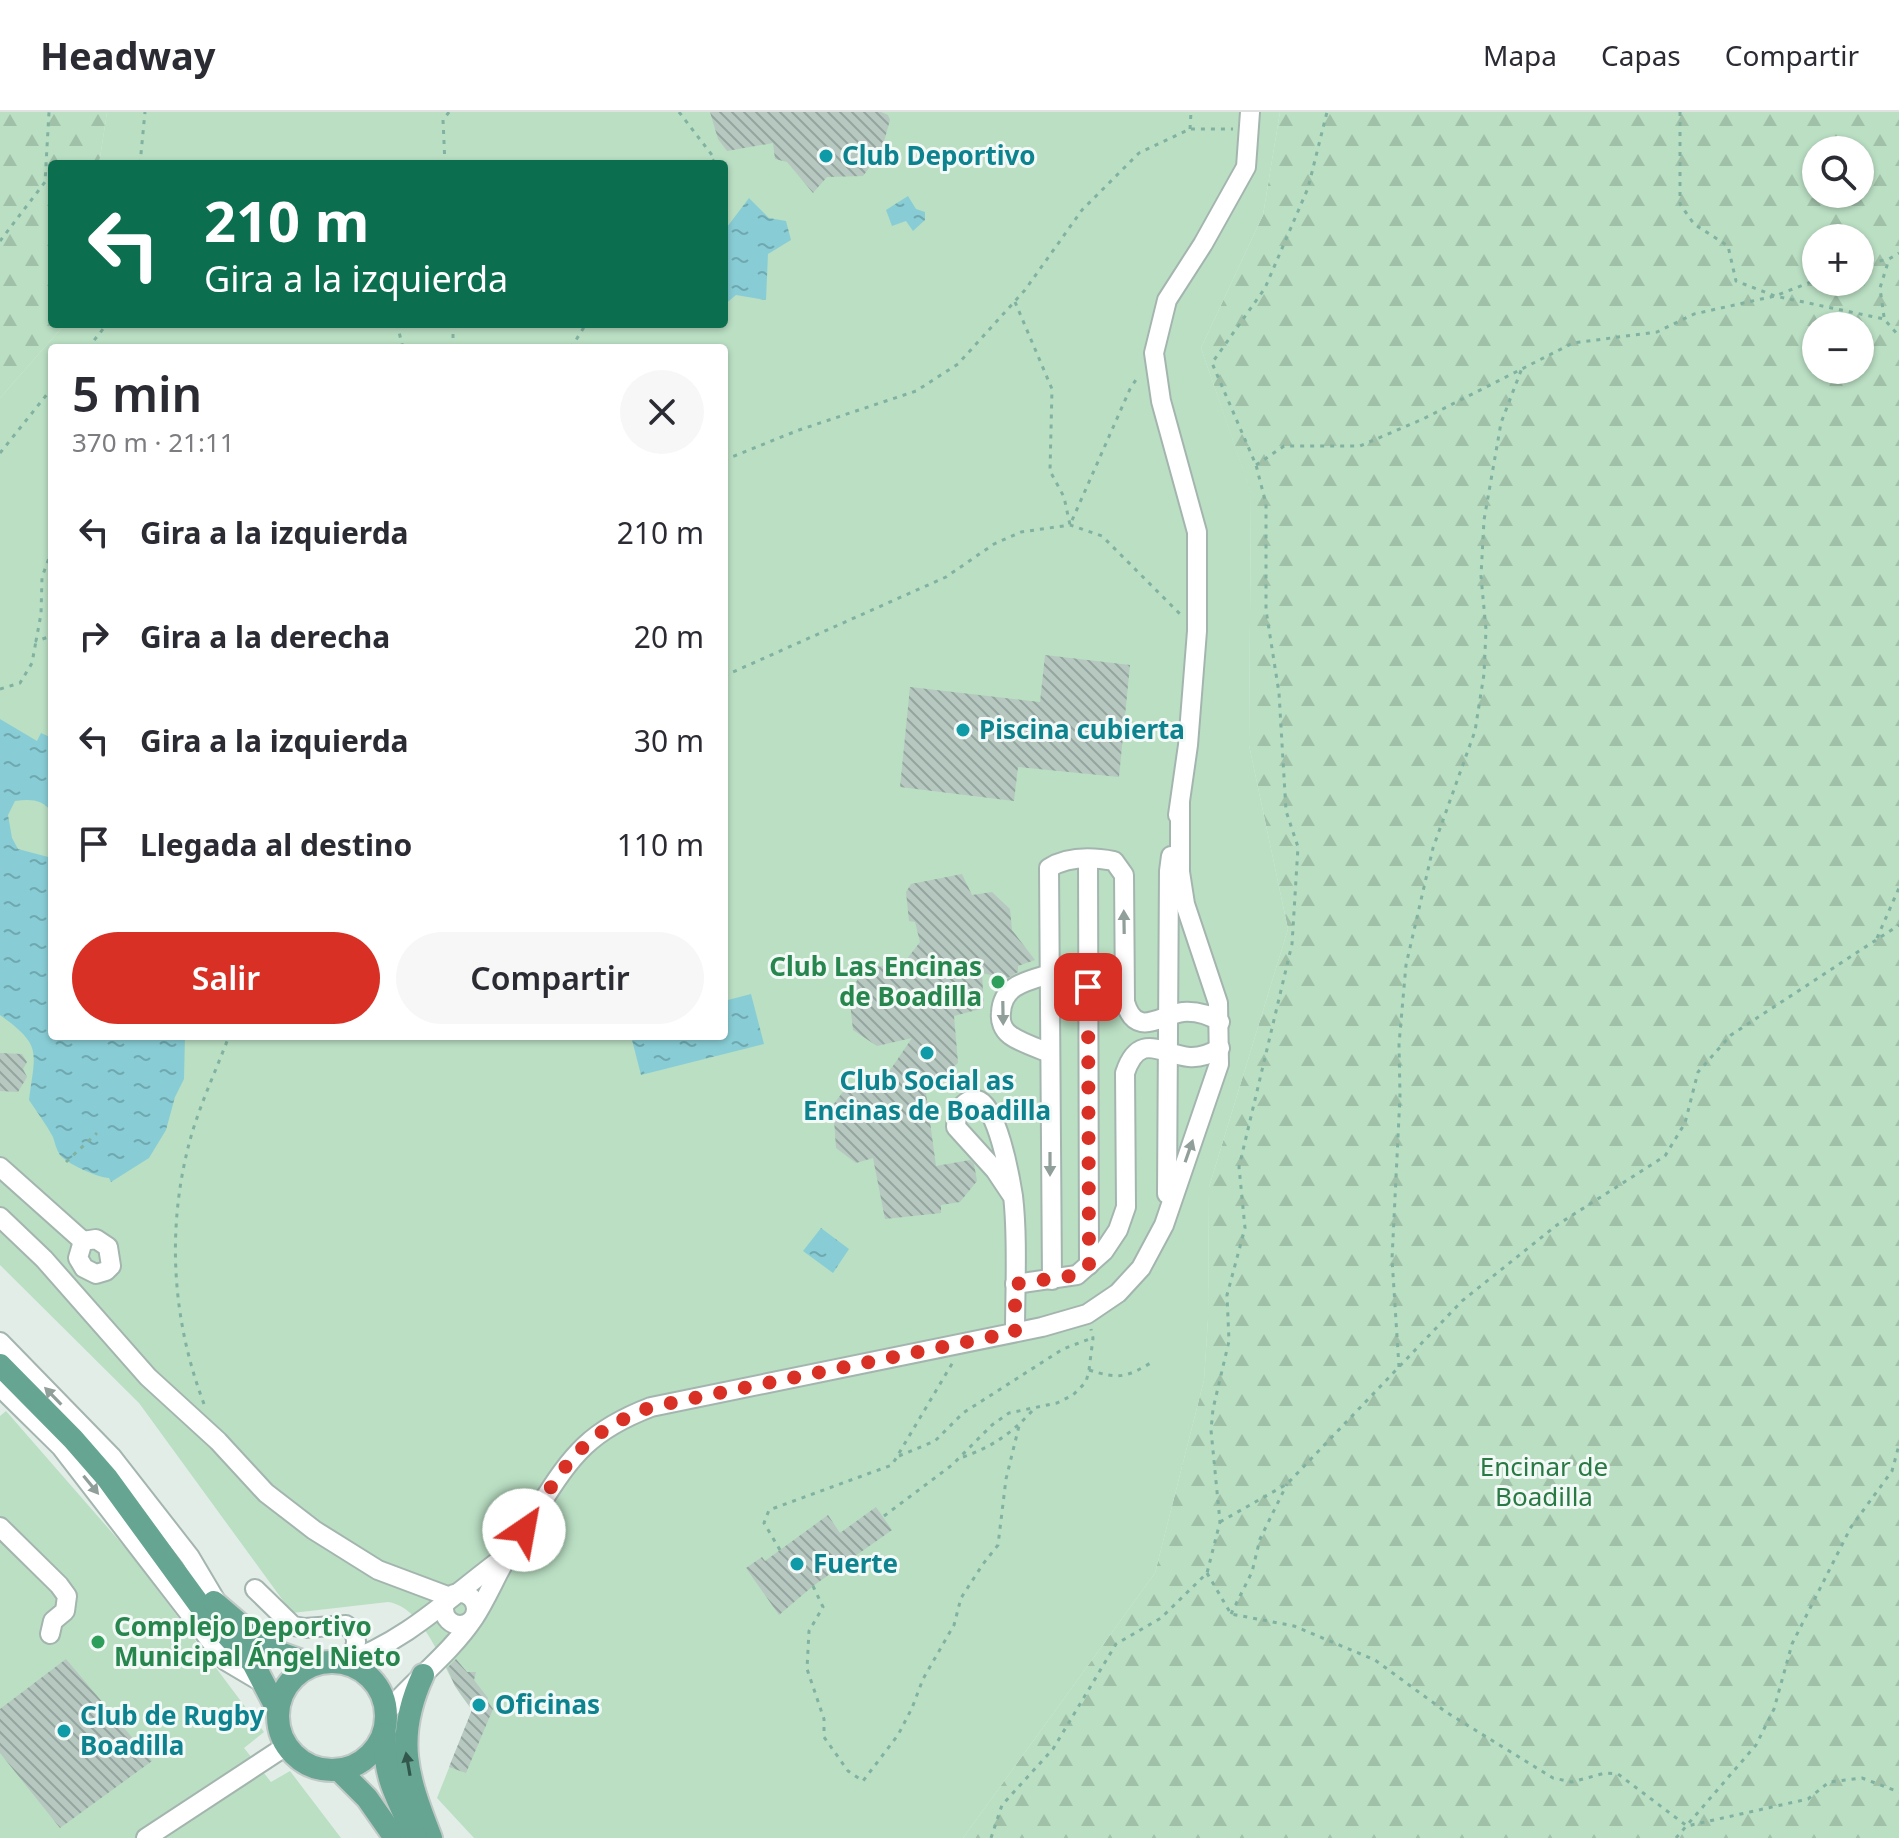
<!DOCTYPE html>
<html lang="es">
<meta charset="utf-8">
<style>
:root{--surface:#fff;--page:#f7f7f7;--text:#2b2b33;--muted:#7c7c81;--line:#e1e1e2;--accent:#d93025}
body{margin:0;font-family:"Noto Sans",sans-serif;background:var(--page);color:var(--text);height:100vh;display:flex;flex-direction:column;font-size:30px;white-space:nowrap}
*{box-sizing:border-box;margin:0}
p{font-size:26px;color:var(--muted)}
.icon{flex:none;width:44px;height:44px;fill:none;stroke:currentColor;stroke-width:2;stroke-linecap:round;stroke-linejoin:round}
.map{position:relative;flex:1;overflow:hidden}
.drawer{position:absolute;left:48px;top:232px;width:680px;height:696px;display:flex;flex-direction:column;background:var(--surface);border-radius:8px;box-shadow:0 2px 6px #0004}
.drawer>*{flex:none}
.guide{position:absolute;left:48px;top:48px;width:680px;height:168px;border-radius:8px;box-shadow:0 2px 6px #0004;background:#0b6e4f;color:#fff;overflow:hidden}
.fabs{position:absolute;left:1802px;top:24px;display:grid;gap:16px}
.fabs a{display:grid;place-items:center;width:72px;height:72px;border-radius:50%;background:var(--surface);box-shadow:0 2px 6px #0004;font-size:40px}
.pin{position:absolute;display:grid;place-items:center;width:68px;height:68px;color:#fff;margin:-34px;border-radius:16px;box-shadow:0 4px 12px #0006}
.me{position:absolute;width:88px;margin:-44px;rotate:33deg;stroke-linejoin:round;filter:drop-shadow(0 0 6px #0008)}
.turn{display:flex;align-items:center;gap:28px;height:168px;padding:0 24px;font-size:36px}
.turn .icon{width:104px;height:104px;stroke-width:2.5}
.turn b{display:block;font-size:56px;line-height:68px}
.round{display:grid;place-items:center;flex:none;width:84px;height:84px;border-radius:42px;background:var(--page)}
.head{display:flex;align-items:center;justify-content:space-between;height:136px;padding:0 24px}
h1{font-size:48px;font-weight:600;line-height:60px}
.primary-button{display:flex;gap:16px;margin-top:auto;padding:16px 24px}
.primary-button a{flex:1;height:92px;border-radius:48px;background:var(--accent);color:#fff;font-size:32px;font-weight:600;line-height:92px;text-align:center}
.primary-button a+a{background:var(--page);color:var(--text)}
ul{padding:0;list-style:none}
li{display:flex;align-items:center;gap:24px;height:104px;padding:0 24px}
li div{flex:1}
li b{display:block;font-size:30px}
li em{font-style:normal}
header{display:flex;align-items:center;gap:48px;box-sizing:border-box;height:112px;padding:0 40px;background:var(--surface);border-bottom:2px solid var(--line)}
header strong{font-size:38px}
nav{display:flex;gap:44px;margin-inline-start:auto;font-size:28px}
.map>svg:first-child{display:block}
</style>
<header>
<strong>Headway</strong>
<nav><a>Mapa</a><a>Capas</a><a>Compartir</a></nav>
</header>
<div class="map">
<svg width="1899" height="1726" viewBox="0 0 1899 1726">
<defs>
<pattern id="forest-firs" width="22" height="20" patternUnits="userSpaceOnUse" patternTransform="scale(2)"><rect width="22" height="20" fill="#badfc3"/><path d="M5 1l3.5 6h-7zM16 11l3.5 6h-7z" fill="#a0c0a8"/></pattern>
<pattern id="water-ripples" width="26" height="14" patternUnits="userSpaceOnUse" patternTransform="scale(2)"><rect width="26" height="14" fill="#88cdd5"/><path d="M2 4q2-2 4 0t4 0M15 11q2-2 4 0t4 0" fill="none" stroke="#6fa8ae"/></pattern>
<pattern id="building-back-hatch" width="6" height="6" patternUnits="userSpaceOnUse" patternTransform="scale(2)"><rect width="6" height="6" fill="#b7c8c1"/><path d="M-1 5l2 2M0 0l6 6M5-1l2 2" fill="none" stroke="#94a49e"/></pattern>
</defs>
<rect width="100%" height="100%" fill="#e2ede8"/>
<!-- forest -->
<g fill="url(#forest-firs)" fill-rule="evenodd">
<polygon points="0,0 107,0 99,52 52,52 52,212 65,212 0,286"/>
<path d="M1280,0h619v1726h-936l192,-265 49,-193 4,-61 1,-132 79,-258 -39,-184 2,-252 -50,-145 62,-133zM1816,38h44v44h-44zM1816,126h44v44h-44zM1816,214h44v44h-44z"/>
</g>
<!-- garden -->
<g fill="#badfc3" fill-rule="evenodd">
<path d="M107,0h1173l-17,103 -62,133 50,144 -2,253 39,184 -79,258 -1,132 -4,61 -49,193 -192,265h-489l-37,-40 35,-88c-5,-7 -11,-14 -15,-21 -16,-27 -34,-82 -69,-87l-96,11 -153,-210 -139,-138v-867l65,-74h659v-160h-625zM52,236h672v688h-672z"/>
<polygon points="6,1299 129,1440 264,1620 244,1636 271,1670 290,1659 341,1726 0,1726 0,1304"/>
</g>
<!-- water -->
<g fill="url(#water-ripples)">
<polygon points="908,84 916,97 925,100 925,108 913,119 906,109 892,114 886,98"/>
<polygon points="749,86 769,106 786,109 791,128 768,142 766,188 736,183 724,193 724,119"/>
<path d="M0,607l37,22 4,-8 11,5v75c-8,-14 -22,-14 -37,-12l-7,14 4,23 6,11 34,9v178h133l-1,43 -9,18 -9,33 -17,28 -38,24 -2,-4c-11,0 -43,-15 -49,-23 -4,-6 -5,-12 -7,-18 -7,-13 -16,-25 -24,-37 6,-49 14,-54 -29,-85z"/>
<polygon points="751,882 764,932 641,963 631,924 724,924 724,889"/>
<polygon points="821,1116 849,1137 833,1161 803,1139"/>
</g>
<!-- building -->
<g fill="url(#building-back-hatch)">
<polygon points="710,0 881,0 888,3 890,8 881,40 863,64 827,65 813,81 787,50 775,47 773,31 727,39 718,27"/>
<polygon points="1045,543 1130,553 1119,665 1018,655 1014,689 900,675 910,575 1040,590"/>
<polygon points="962,762 972,783 992,780 1010,797 1012,818 1035,848 1018,854 1018,860 1006,867 982,861 984,896 954,904 958,951 942,964 924,966 936,1054 970,1048 974,1052 977,1069 960,1090 941,1093 941,1101 885,1107 873,1046 856,1051 836,1036 833,993 848,973 884,967 912,926 877,934 853,918 849,881 865,856 903,852 920,830 915,810 909,809 906,780 911,772"/>
<polygon points="0,941 22,942 27,950 23,957 27,965 18,980 0,979"/>
<polygon points="876,1395 892,1418 813,1474 779,1503 746,1456 762,1445 765,1449 828,1403 840,1421"/>
<polygon points="66,1547 152,1649 60,1716 0,1641 0,1597"/>
<polygon points="456,1547 467,1560 476,1560 474,1568 488,1586 487,1588 493,1597 466,1661 449,1655 472,1598 455,1574 447,1556"/>
</g>
<g fill="none" stroke-linecap="round" stroke-linejoin="round">
<!-- minor casing -->
<g stroke="#a4b5af" stroke-width="22">
<g id="minor">
<polyline points="1178,703 1188,633 1197,519 1197,420 1161,289 1154,241 1167,188 1203,132 1246,55 1250,0"/>
<polyline points="1088,747 1089,1153"/>
<path d="M1050,862c-23,7 -48,11 -49,39 -1,8 2,17 9,22 11,8 27,13 40,18"/>
<polyline points="0,1055 83,1129"/>
<polyline points="1167,1082 1169,759 1171,744"/>
<path d="M1013,1085l-18,-27 -39,-43 1,-15c5,-6 11,-14 20,-12 20,4 33,77 36,96 5,41 2,94 2,136"/>
<polyline points="0,1105 44,1147 148,1265 218,1329 266,1381 314,1418 378,1458 450,1485"/>
<polygon points="96,1127 108,1135 111,1154 106,1159 96,1162 84,1156 78,1146 83,1129"/>
<path d="M1052,1168l-3,-412c19,-12 44,-11 65,-7l10,14 1,127c11,37 35,13 58,10 14,-1 25,2 37,10"/>
<path d="M1015,1172l62,-9 27,-24 14,-21 8,-23 -1,-134c14,-42 36,-19 64,-16 12,1 21,-3 31,-9"/>
<polyline points="0,1230 112,1345 190,1445 222,1499"/>
<polyline points="0,1275 61,1335 226,1549 265,1572"/>
<polyline points="0,1415 59,1473 67,1484 65,1499 53,1509 50,1522"/>
<path d="M255,1477l38,37 12,2 41,-3c15,11 11,22 2,36"/>
<circle cx="460" cy="1497" r="16"/>
<path d="M343,1551c63,-21 108,-67 161,-106"/>
<path d="M386,1601c28,-33 63,-58 88,-95 12,-18 21,-40 32,-59 10,-18 22,-35 33,-52 33,-53 52,-77 112,-100l391,-80 45,-13 31,-21 23,-25 23,-43 55,-161 -1,-61 -33,-99 -5,-32v-68"/>
<polyline points="146,1726 286,1634"/>
</g>
</g>
<!-- major casing -->
<g stroke="#c1c9c7" stroke-width="26">
<g id="major">
<polyline points="0,1253 73,1327 107,1366 201,1495 253,1551 278,1599"/>
<polyline points="214,1490 269,1537 313,1553"/>
<circle cx="332" cy="1604" r="54"/>
<path d="M423,1563c-29,63 -16,102 8,163"/>
<path d="M385,1622c-2,43 13,66 31,104"/>
<polyline points="339,1658 367,1686 395,1726"/>
</g>
</g>
<!-- path -->
<g stroke="#81b2a1" stroke-width="3" stroke-dasharray="4 6" stroke-linecap="butt">
<polyline points="679,0 715,47 710,52"/>
<polyline points="1680,0 1680,92 1694,112 1728,134 1736,169 1775,184 1884,207 1899,224"/>
<polyline points="1190,17 1191,0"/>
<polyline points="140,52 145,0"/>
<polyline points="445,52 443,8 449,0"/>
<polyline points="0,129 45,70 49,0"/>
<polyline points="1860,153 1889,147 1899,141"/>
<polyline points="1015,190 1052,277 1050,359 1064,385 1070,413 1130,277 1139,263"/>
<polyline points="1884,205 1880,176 1889,147"/>
<polyline points="397,212 403,236"/>
<polyline points="453,212 453,236"/>
<polyline points="88,236 107,212"/>
<polyline points="571,236 586,212"/>
<polyline points="0,341 52,276"/>
<polyline points="724,348 799,318 916,279 958,252 1025,178 1082,98 1139,41 1190,17 1233,17"/>
<polyline points="1256,353 1284,334 1360,334 1423,307 1573,231 1657,220 1694,202 1775,184 1816,168"/>
<polyline points="52,438 42,465 41,502 36,529 52,524"/>
<polyline points="724,564 946,465 994,432 1021,420 1070,413 1102,424 1180,502"/>
<polyline points="0,577 20,571 32,551 36,529"/>
<polyline points="1877,826 1899,776"/>
<polyline points="66,1050 97,1021"/>
<polyline points="1399,1255 1392,1147 1400,984 1399,932 1406,853 1433,736 1475,619 1484,562 1486,518 1481,464 1484,408 1501,311 1522,256"/>
<path d="M1089,1258c31,10 38,7 65,-9"/>
<path d="M204,1292c-33,-87 -38,-181 -12,-271 10,-33 25,-65 37,-97"/>
<polyline points="899,1344 935,1329 963,1301 1063,1237 1092,1226"/>
<path d="M963,1345c29,-10 49,-24 69,-46"/>
<polyline points="884,1404 952,1353 992,1313 1009,1301 1057,1291 1073,1283 1086,1270 1089,1258 1093,1226 1091,1217"/>
<polyline points="1220,1410 1287,1372 1462,1189 1557,1113 1665,1044 1685,1011 1698,960 1731,923 1899,813"/>
<polyline points="780,1438 764,1411 769,1398 892,1353 953,1250"/>
<polyline points="1207,1461 1231,1502 1294,1514 1375,1548 1446,1600 1553,1666 1572,1670 1605,1661 1618,1662 1687,1714 1808,1687 1829,1670 1862,1666 1899,1680"/>
<polyline points="813,1474 823,1495 809,1519 807,1557 824,1607 824,1625 848,1659 863,1669 898,1623 912,1596 923,1567 954,1513 961,1486 983,1452 998,1433 1006,1367 1019,1314"/>
<polyline points="1231,1502 1252,1460 1260,1427 1287,1372"/>
<polyline points="991,1726 1002,1693 1053,1637 1116,1532 1161,1506 1207,1461 1220,1410 1211,1318 1213,1297 1229,1229 1227,1183 1245,1116 1239,1055 1292,832 1298,735 1286,699 1279,581 1266,498 1266,392 1256,353 1212,251 1265,176 1308,76 1327,0"/>
<polyline points="1676,1726 1756,1633 1774,1597 1792,1532 1851,1415 1892,1359 1899,1333"/>
</g>
<!-- minor -->
<use href="#minor" stroke="#fff" stroke-width="18"/>
<!-- major -->
<use href="#major" stroke="#65a591" stroke-width="22"/>
</g>
<!-- one-way arrows -->
<defs><path id="oneway-solid" d="M-6-.8H1V-3.2L6.5 0L1 3.2V.8H-6Z" transform="scale(2)"/></defs>
<g fill="#909f9a">
<use href="#oneway-solid" transform="translate(1124 810) rotate(-91)"/>
<use href="#oneway-solid" transform="translate(1003 901) rotate(89)"/>
<use href="#oneway-solid" transform="translate(1189 1039) rotate(-71)"/>
<use href="#oneway-solid" transform="translate(1050 1052) rotate(90)"/>
<use href="#oneway-solid" transform="translate(53 1284) rotate(-134)"/>
<use href="#oneway-solid" transform="translate(91 1373) rotate(51)"/>
</g>
<use fill="#32584d" href="#oneway-solid" transform="translate(408 1652) rotate(-100)"/>
<g fill="none" stroke-linecap="round" stroke-linejoin="round">
<!-- route -->
<path stroke="#d93025" stroke-width="14" stroke-dasharray="0 25.2" d="M524,1418c39,-62 54,-95 127,-123l364,-75v-48l62,-9 12,-10 -1,-278"/>
</g>
<!-- markers -->
<g fill="#0f9aa8" stroke="#f3f9f6" stroke-width="3">
<circle cx="826" cy="44" r="8"/>
<circle cx="963" cy="618" r="8"/>
<circle cx="927" cy="941" r="8"/>
<circle cx="797" cy="1452" r="8"/>
<circle cx="479" cy="1593" r="8"/>
<circle cx="64" cy="1619" r="8"/>
</g>
<g fill="#2e9e5b" stroke="#f3f9f6" stroke-width="3">
<circle cx="998" cy="870" r="8"/>
<circle cx="98" cy="1530" r="8"/>
</g>
<g text-anchor="middle" stroke-width="6" stroke-linejoin="round" paint-order="stroke">
<!-- culture labels -->
<g font-size="26" font-weight="bold" fill="#0d838f" stroke="#f3f9f6" text-anchor="start">
<text x="842" y="53">Club Deportivo</text>
<text x="979" y="627">Piscina cubierta</text>
<text x="927" y="978" text-anchor="middle">Club Social as<tspan x="927" dy="30">Encinas de Boadilla</tspan></text>
<text x="813" y="1461">Fuerte</text>
<text x="495" y="1602">Oficinas</text>
<text x="80" y="1613">Club de Rugby<tspan x="80" dy="30">Boadilla</tspan></text>
</g>
<!-- leisure labels -->
<g font-size="26" font-weight="bold" fill="#27864d" stroke="#f3f9f6" text-anchor="end">
<text x="982" y="864">Club Las Encinas<tspan x="982" dy="30">de Boadilla</tspan></text>
<text x="114" y="1524" text-anchor="start">Complejo Deportivo<tspan x="114" dy="30">Municipal Ángel Nieto</tspan></text>
</g>
<!-- park labels -->
<g font-size="26" fill="#297944" stroke="#f3f9f6">
<text x="1544" y="1364">Encinar de<tspan x="1544" dy="30">Boadilla</tspan></text>
</g>
</g>
</svg>
<div class="fabs">
<a><svg class="icon" aria-label="search" viewBox="0 0 24 24"><circle cx="10" cy="10" r="6"/><path d="M15 15l6 6"/></svg></a>
<a>+</a>
<a>−</a>
</div>
<div class="pin" style="left:1088px;top:875px;background:#d93025"><svg class="icon" aria-label="arrive" viewBox="0 0 24 24"><path d="M6 21V4h12l-3 4 3 4H6"/></svg></div>
<svg class="me" style="left:524px;top:1418px" viewBox="-20 -20 40 40"><circle r="19" fill="#fff"/><path d="M0-13L10 11 0 6-10 11z" fill="#d93025"/></svg>
<div class="guide">
<div class="turn"><svg class="icon" aria-label="left" viewBox="0 0 24 24"><path d="M17 20v-9H6M10 6l-5 5 5 5"/></svg><div><b>210 m</b>Gira a la izquierda</div></div>
</div>
<section class="drawer">
<div class="head"><div><h1>5 min</h1><p>370 m · 21:11</p></div><a class="round"><svg class="icon" aria-label="close" viewBox="0 0 24 24"><path d="M6 6l12 12M18 6L6 18"/></svg></a></div>
<ul>
<li><svg class="icon" aria-label="left" viewBox="0 0 24 24"><path d="M17 20v-9H6M10 6l-5 5 5 5"/></svg><div><b>Gira a la izquierda</b></div><em>210 m</em></li>
<li><svg class="icon" aria-label="right" viewBox="0 0 24 24"><path d="M7 20v-9h11M14 6l5 5-5 5"/></svg><div><b>Gira a la derecha</b></div><em>20 m</em></li>
<li><svg class="icon" aria-label="left" viewBox="0 0 24 24"><path d="M17 20v-9H6M10 6l-5 5 5 5"/></svg><div><b>Gira a la izquierda</b></div><em>30 m</em></li>
<li><svg class="icon" aria-label="arrive" viewBox="0 0 24 24"><path d="M6 21V4h12l-3 4 3 4H6"/></svg><div><b>Llegada al destino</b></div><em>110 m</em></li>
</ul>
<div class="primary-button"><a>Salir</a><a>Compartir</a></div>
</section>
</div>
